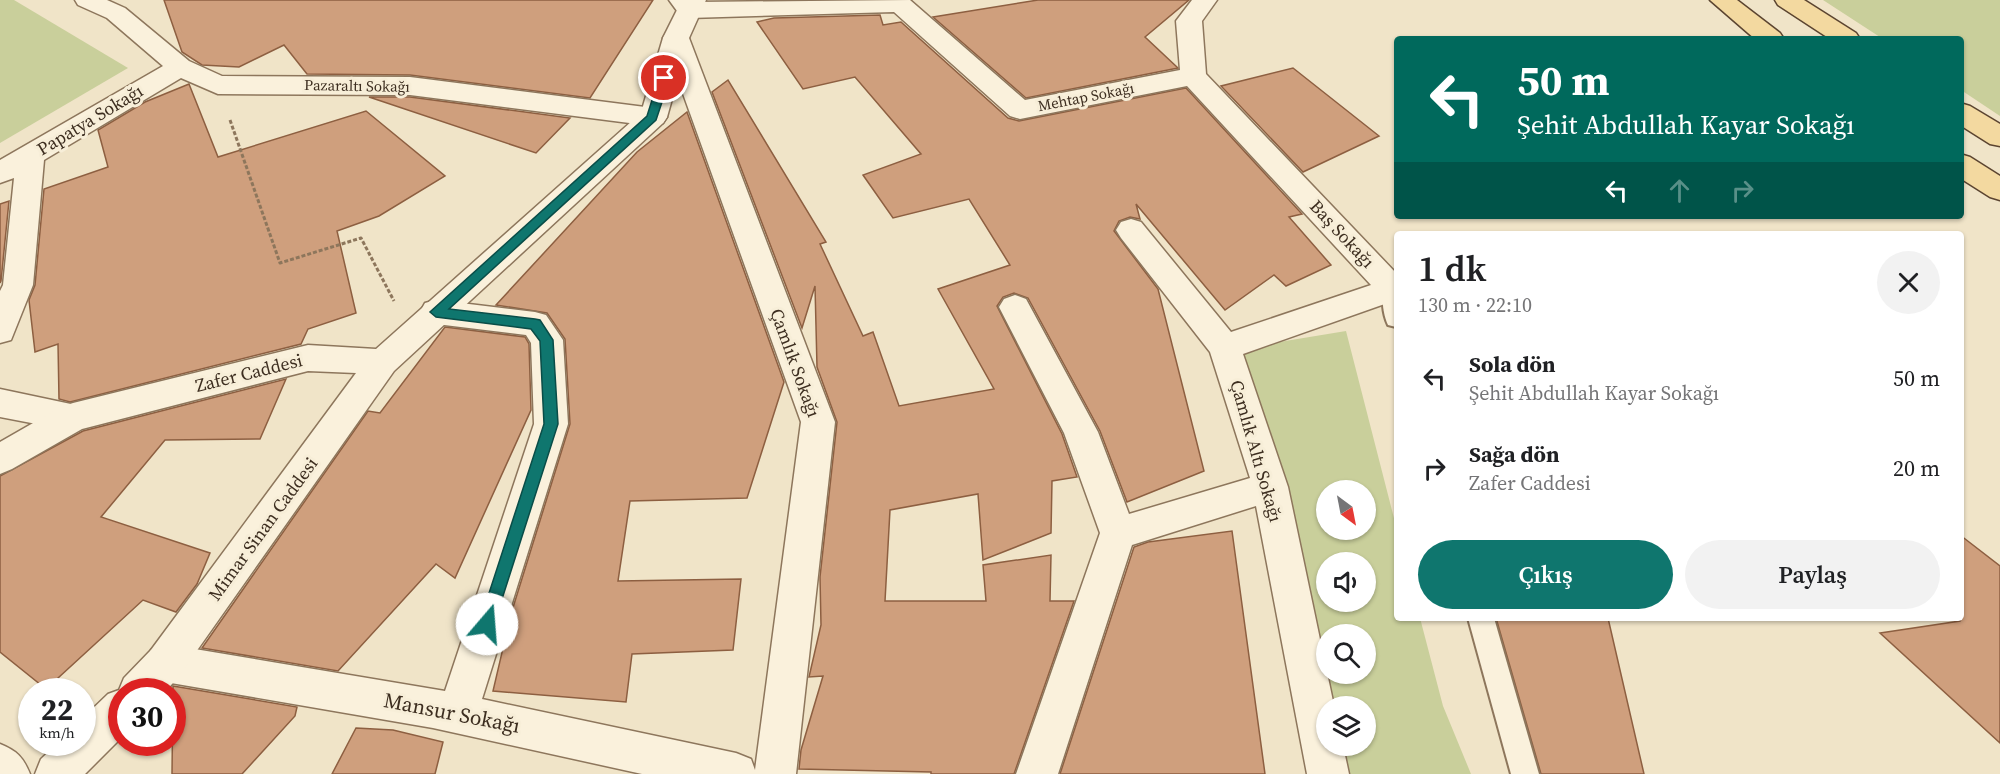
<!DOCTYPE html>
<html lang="tr">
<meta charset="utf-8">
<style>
:root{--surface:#fff;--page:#f2f2f2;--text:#202124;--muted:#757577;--accent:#0f766e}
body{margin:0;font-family:"Source Serif 4",serif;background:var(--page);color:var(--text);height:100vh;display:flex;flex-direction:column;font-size:22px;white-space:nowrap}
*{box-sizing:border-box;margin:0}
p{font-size:20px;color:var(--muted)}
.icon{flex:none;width:33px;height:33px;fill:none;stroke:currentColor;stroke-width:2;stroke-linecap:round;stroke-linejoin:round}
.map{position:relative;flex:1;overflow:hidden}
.drawer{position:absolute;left:1394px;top:231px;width:570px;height:390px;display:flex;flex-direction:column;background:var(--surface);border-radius:6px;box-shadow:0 2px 4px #0004}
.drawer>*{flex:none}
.hud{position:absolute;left:1394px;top:36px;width:570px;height:183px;border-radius:6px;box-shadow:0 2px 4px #0004;background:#00695c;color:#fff;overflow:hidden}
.needle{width:39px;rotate:148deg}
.fabs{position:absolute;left:1316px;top:480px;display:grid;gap:12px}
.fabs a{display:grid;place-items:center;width:60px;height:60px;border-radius:50%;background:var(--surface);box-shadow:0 2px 4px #0004;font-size:30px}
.speed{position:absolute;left:18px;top:678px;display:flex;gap:12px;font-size:30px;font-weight:700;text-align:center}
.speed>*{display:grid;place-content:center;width:78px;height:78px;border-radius:50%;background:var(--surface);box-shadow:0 2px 4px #0004;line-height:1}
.speed small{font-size:15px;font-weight:400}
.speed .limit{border:9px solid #d22;background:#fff;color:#111}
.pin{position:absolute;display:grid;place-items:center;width:51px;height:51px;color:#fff;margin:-26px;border:3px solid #fff;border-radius:50%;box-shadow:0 2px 6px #0007}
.me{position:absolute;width:66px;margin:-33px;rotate:18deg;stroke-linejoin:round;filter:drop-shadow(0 0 4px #0008)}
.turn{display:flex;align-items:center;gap:21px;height:126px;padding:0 24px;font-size:27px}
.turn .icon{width:78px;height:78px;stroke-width:2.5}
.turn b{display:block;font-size:42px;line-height:51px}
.lanes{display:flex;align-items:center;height:57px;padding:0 24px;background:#0003;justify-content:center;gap:30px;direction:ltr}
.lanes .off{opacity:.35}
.round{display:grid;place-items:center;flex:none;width:63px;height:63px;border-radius:32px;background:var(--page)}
.overview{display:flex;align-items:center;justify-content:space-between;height:102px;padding:0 24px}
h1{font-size:36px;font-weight:600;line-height:45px}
.action{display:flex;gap:12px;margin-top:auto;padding:12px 24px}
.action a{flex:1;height:69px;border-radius:36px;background:var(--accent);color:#fff;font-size:24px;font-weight:600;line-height:69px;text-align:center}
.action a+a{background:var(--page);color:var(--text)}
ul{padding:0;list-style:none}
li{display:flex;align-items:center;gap:18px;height:90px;padding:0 24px}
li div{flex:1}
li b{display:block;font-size:22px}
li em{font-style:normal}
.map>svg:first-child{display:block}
</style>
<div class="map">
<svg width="2000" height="774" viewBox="0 0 2000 774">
<rect width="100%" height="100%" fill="#f0e4c8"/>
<!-- green -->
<g fill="#c9cf9b" fill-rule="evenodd">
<polygon points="0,0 14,0 128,68 0,143"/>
<polygon points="1823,0 2000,0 2000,116 1961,90 1960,39 1883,39"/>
<path d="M1346,331l50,195v92h24l23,88 28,68h-139l-6,-28h39v-40h-39v37l-83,-395zM1326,490h39v40h-39zM1326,562h39v40h-39zM1326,634h39v40h-39z"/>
</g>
<!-- building -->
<g fill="#cf9f7d" stroke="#8d5f41" stroke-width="1.5">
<polygon points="164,0 653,0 590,98 410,75 307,74 284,45 239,67 202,65 182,52"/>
<polygon points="1038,0 1189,0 1145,37 1178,68 1026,98 933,17"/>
<polygon points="880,15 883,25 901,22 1008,118 1019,121 1186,88 1302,214 1289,217 1331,265 1286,286 1274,275 1225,310 1136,204 1140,219 1130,217 1119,221 1114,231 1158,289 1204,471 1127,502 1100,431 1028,298 1014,293 1003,297 997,306 1062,434 1077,477 1052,481 1051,533 983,560 978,494 890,510 885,601 986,601 983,565 1051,555 1050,601 1074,601 1014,774 931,774 931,772 799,769 801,750 823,676 809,677 821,625 820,577 837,422 817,367 815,286 802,328 712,92 728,80 826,242 820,244 863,336 873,332 899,406 994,389 938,289 1010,265 969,199 893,218 863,175 921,154 855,77 803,89 757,22 774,18"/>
<polygon points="1293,68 1379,136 1303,172 1221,86"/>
<polygon points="189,84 218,157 366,111 445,176 379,216 337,231 356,313 308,329 301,344 70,402 59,399 58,344 35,352 29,300 35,285 44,189 108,167 98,130 145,102"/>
<polygon points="369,97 410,97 570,118 536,153"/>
<polygon points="687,112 784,382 747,498 630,501 618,581 741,579 733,650 632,654 626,702 493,691 511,614 570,424 565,339 547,313 496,305 637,152"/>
<polygon points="9,201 1,281 0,283 0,204"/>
<polygon points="445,327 525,337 529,344 531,410 455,578 436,564 338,671 202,648 368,411 380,413"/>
<polygon points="286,379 260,439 165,440 101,517 210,553 197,584 176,612 143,600 46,689 0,652 0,476 83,431"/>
<polygon points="1232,531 1265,774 1060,774 1134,547 1148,542"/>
<polygon points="1960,535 2000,566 2000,743 1880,633 1960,621"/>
<polygon points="1496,618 1608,618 1644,774 1541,774"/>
<polygon points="173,686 297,707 295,716 242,774 172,774"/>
<polygon points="356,728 393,730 443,742 435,774 332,774"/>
</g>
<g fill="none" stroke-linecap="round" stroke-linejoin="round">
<!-- service casing -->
<g stroke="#8d765c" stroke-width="4">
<g id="service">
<path d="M1393,281l3,1v45l-8,-2c-5,-10 -8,-31 -2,-42z"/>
<polygon points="1468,618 1494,618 1539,774 1511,774"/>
</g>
</g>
<!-- minor casing -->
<g stroke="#8d765c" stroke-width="3">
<g id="minor">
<polygon points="75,0 107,0 125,8 189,61 222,76 410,77 653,108 663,111 667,117 663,123 653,126 410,95 218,94 181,78 44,160 33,285 11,340 0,343 0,291 3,285 14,178 0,183 0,160 163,66 107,18 78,5"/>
<polygon points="669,0 694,0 696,2 910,0 1025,100 1180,70 1176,21 1192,0 1217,0 1202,21 1206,74 1396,273 1396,300 1243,354 1288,487 1334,706 1326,706 1326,746 1343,746 1349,774 1307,774 1256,506 1132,545 1058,774 1016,774 1100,533 1064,433 999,307 1004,299 1015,295 1026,299 1098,432 1129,514 1250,478 1210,352 1121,238 1116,230 1121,222 1131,219 1141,222 1231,332 1371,285 1187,86 1020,119 1010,116 894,12 689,18 680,15"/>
<polygon points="676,30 685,32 689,38 835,422 796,774 642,774 433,728 165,682 151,676 145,663 151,650 165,644 445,691 534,424 531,343 526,335 436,324 425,321 420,312 425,303 436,300 535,312 546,315 563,340 568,424 482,699 736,753 751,759 755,770 801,422 663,38 667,32"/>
<polygon points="0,389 85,407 90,417 85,427 73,431 0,417"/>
<path d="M0,744c17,7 23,13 30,30h-30z"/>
</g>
</g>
<!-- tertiary casing -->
<g stroke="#8d765c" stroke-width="3">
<polygon id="tertiary" points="682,0 706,0 689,38 667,117 663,123 394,371 179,676 165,692 122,692 122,737 85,774 35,774 41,759 59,742 82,742 82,719 108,694 119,690 124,678 151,650 356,373 308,371 82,429 12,469 0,474 0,442 61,407 73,403 308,345 376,349 641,113 663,38"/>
</g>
<!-- primary casing -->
<g stroke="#5b4430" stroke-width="3">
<g id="primary">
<polygon points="1710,0 1737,0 1780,33 1784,39 1755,39"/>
<polygon points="1775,0 1804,0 1856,33 1860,39 1830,39 1778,5"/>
<polygon points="1960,103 1970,106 2000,124 2000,146 1990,144 1960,125"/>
<polygon points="1960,154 1970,157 2000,176 2000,200 1990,197 1960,178"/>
</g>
</g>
<!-- path -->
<polyline stroke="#8d765c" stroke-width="3" stroke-dasharray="4 2" stroke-linecap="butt" points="230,120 280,263 361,238 394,301"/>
<!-- service -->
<use href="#service" fill="#faf1dc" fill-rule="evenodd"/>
<!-- minor -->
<use href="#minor" fill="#faf1dc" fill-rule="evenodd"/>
<!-- tertiary -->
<use href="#tertiary" fill="#faf1dc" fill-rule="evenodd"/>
<!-- primary -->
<use href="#primary" fill="#f3d9a0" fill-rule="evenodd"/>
</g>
<!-- route -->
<polygon fill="#0f766e" stroke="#0a4d48" stroke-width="1.5" points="664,74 670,78 656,120 449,309 535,319 540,320 553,340 558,424 494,624 492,629 487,631 481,629 479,624 544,424 540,341 531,329 436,317 430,312 647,116 659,78"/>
<g text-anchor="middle" stroke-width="6" stroke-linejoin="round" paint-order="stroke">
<!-- far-street labels -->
<g font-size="15" fill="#3d2e20" stroke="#f7eed8">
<text transform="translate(357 86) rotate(1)" y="5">Pazaraltı Sokağı</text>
<text transform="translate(1086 97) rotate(-11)" y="5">Mehtap Sokağı</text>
</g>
<!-- street labels -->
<g font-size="18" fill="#3d2e20" stroke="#f7eed8">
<text transform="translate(90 120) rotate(-31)" y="6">Papatya Sokağı</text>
<text transform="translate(1342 234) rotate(47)" y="6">Baş Sokağı</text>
<text transform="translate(795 363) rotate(70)" y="6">Çamlık Sokağı</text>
<text transform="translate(249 373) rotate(-14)" y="6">Zafer Caddesi</text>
<text transform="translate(1256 451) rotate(74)" y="6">Çamlık Altı Sokağı</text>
<text transform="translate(263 529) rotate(-54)" y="6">Mimar Sinan Caddesi</text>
</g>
<!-- near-street labels -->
<g font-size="21" fill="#3d2e20" stroke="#f7eed8">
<text transform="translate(452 713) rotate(11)" y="7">Mansur Sokağı</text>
</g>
</g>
</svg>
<div class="fabs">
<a><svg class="needle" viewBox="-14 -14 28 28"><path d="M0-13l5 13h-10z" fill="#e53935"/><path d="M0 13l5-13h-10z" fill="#757577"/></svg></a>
<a><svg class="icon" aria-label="sound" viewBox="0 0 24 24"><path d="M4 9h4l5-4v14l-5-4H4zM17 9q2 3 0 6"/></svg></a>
<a><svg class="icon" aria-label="search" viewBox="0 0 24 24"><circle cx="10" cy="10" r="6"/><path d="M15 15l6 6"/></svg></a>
<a><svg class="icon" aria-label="layers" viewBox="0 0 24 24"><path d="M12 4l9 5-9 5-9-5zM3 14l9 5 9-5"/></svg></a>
</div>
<div class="speed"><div>22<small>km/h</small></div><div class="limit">30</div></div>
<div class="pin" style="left:664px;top:78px;background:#d93025"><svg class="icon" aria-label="arrive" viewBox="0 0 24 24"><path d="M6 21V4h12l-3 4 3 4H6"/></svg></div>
<svg class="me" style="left:487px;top:624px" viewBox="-20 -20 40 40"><circle r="19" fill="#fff"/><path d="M0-13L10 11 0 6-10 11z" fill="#0f766e"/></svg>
<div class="hud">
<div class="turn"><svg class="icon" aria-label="left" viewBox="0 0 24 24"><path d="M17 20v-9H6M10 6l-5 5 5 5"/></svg><div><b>50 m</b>Şehit Abdullah Kayar Sokağı</div></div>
<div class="lanes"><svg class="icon" aria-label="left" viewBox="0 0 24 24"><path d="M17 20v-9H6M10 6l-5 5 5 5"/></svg><svg class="icon off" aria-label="ahead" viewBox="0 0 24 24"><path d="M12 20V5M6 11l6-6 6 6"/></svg><svg class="icon off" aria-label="right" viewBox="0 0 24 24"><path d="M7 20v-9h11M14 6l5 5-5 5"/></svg></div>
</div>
<section class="drawer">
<div class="overview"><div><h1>1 dk</h1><p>130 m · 22:10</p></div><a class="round"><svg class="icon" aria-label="close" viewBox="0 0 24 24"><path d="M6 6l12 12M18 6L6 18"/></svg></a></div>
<ul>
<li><svg class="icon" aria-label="left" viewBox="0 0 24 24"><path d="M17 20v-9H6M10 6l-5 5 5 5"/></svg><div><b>Sola dön</b><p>Şehit Abdullah Kayar Sokağı</p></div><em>50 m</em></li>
<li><svg class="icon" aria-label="right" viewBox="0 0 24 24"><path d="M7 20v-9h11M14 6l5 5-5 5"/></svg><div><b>Sağa dön</b><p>Zafer Caddesi</p></div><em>20 m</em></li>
</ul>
<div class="action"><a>Çıkış</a><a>Paylaş</a></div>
</section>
</div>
